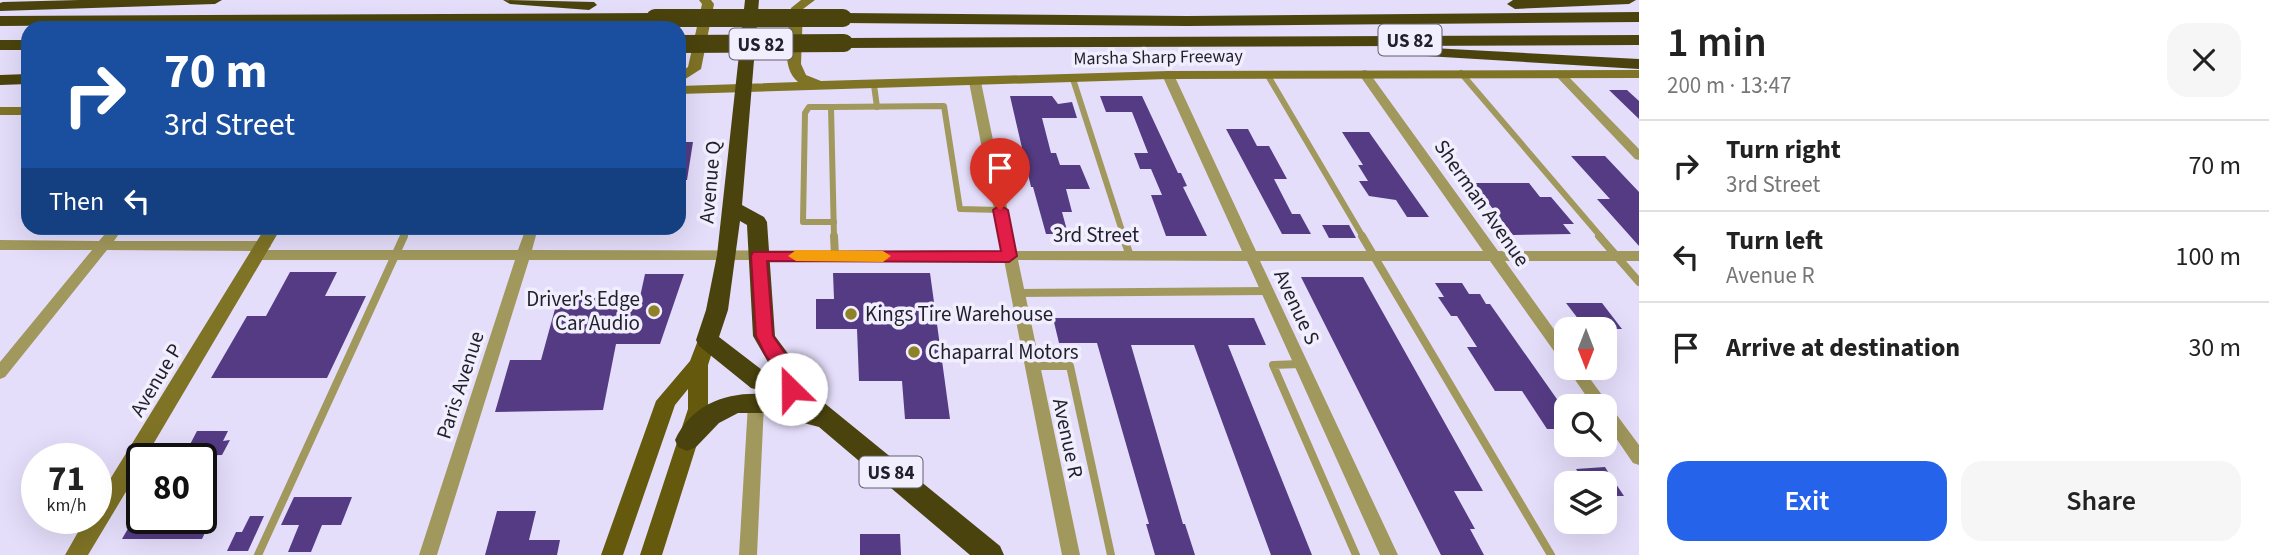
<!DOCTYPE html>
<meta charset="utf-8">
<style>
:root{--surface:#fff;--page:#f6f6f6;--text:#222;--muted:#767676;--line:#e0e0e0;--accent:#2563eb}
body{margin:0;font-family:"Source Sans 3",sans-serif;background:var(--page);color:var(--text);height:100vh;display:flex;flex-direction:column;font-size:26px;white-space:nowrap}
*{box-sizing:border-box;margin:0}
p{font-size:23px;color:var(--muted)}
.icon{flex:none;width:38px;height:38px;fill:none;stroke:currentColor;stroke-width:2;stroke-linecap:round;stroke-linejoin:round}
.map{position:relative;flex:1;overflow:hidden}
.panel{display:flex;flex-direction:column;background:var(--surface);width:630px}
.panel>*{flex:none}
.guide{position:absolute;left:21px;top:21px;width:665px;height:214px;border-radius:21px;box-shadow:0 7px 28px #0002;background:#1a4fa0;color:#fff;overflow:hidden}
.needle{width:46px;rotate:180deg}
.tools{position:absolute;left:1554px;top:317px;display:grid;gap:14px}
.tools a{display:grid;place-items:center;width:63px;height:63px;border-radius:14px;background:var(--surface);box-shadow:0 7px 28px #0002;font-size:35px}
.speed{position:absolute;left:21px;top:443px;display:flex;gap:14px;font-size:35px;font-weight:700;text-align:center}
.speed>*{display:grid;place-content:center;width:91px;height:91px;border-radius:50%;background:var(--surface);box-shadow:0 7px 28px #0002;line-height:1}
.speed small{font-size:18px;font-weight:400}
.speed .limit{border:4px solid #111;border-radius:10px;background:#fff;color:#111}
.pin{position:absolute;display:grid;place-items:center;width:60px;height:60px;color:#fff;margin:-72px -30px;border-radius:50% 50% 50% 0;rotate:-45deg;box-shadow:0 0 7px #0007}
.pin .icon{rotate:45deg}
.me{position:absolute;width:77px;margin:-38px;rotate:337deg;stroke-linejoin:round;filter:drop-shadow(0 0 5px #0008)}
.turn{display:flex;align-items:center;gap:24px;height:147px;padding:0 28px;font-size:32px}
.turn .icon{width:91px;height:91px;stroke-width:2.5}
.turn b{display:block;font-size:49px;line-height:60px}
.then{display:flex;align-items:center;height:66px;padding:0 28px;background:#0003;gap:14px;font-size:26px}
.round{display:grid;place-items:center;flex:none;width:74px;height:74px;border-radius:21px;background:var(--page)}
.summary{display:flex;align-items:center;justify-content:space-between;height:119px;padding:0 28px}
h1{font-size:42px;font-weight:600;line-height:52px}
.cta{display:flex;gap:14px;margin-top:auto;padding:14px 28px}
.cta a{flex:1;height:80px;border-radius:21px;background:var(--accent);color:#fff;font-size:28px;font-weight:600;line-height:80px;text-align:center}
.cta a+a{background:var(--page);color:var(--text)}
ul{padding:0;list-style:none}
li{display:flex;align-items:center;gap:21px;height:91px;padding:0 28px;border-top:2px solid var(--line)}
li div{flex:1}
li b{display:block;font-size:26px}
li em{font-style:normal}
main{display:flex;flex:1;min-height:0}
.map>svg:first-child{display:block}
</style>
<main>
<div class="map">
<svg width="1639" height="555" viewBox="0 0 1639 555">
<rect width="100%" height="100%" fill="#e5defb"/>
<!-- building -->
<g fill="#543b84">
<polygon points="1609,90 1627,90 1639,101 1639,119"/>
<polygon points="1010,96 1052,96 1058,104 1072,102 1077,118 1042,118 1051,153 1056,153 1060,165 1080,165 1090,189 1066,189 1072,212 1062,212 1068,234 1046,234 1033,187 1031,187"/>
<polygon points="1100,96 1142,96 1178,173 1181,173 1187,186 1183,187 1207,236 1166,236 1151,195 1162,195 1151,169 1140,169 1134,153 1148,153 1132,112 1106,112"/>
<polygon points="1226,129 1248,129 1257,146 1269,146 1287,179 1274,179 1292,214 1300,214 1311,234 1282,234"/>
<polygon points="1342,132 1369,132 1429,217 1407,217 1396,200 1369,196 1359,181 1368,181 1358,165 1363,165"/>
<polygon points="679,142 693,142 687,180 679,180"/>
<polygon points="1571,156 1605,156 1639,192 1639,246 1597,199 1610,199"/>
<polygon points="1473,183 1529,183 1540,197 1551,197 1574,224 1563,224 1571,234 1513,235"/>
<polygon points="1322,225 1349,225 1356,238 1329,238"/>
<polygon points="290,272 337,272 325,296 366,296 327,378 211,378 247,316 266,316"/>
<polygon points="833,273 930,273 950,419 905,419 902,381 859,381 857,329 816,329 816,299 834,299"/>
<polygon points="645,274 684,274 660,344 616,344 603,410 495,412 510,360 541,360 558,298 640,297"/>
<polygon points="1301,277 1363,277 1483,491 1454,491 1475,529 1470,529 1484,555 1441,555"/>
<polygon points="1435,283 1462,283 1469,294 1480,294 1486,304 1490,304 1566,412 1566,429 1547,429 1522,391 1495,391 1467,347 1477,347 1457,316 1451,316 1438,297 1444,297"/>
<polygon points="1566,303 1602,303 1622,329 1586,329"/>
<polygon points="1053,318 1254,318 1266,345 1228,345 1312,555 1271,555 1194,345 1131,345 1183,524 1185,524 1195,555 1155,555 1146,524 1149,524 1097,343 1059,343"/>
<polygon points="197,431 228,431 223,441 230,440 222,455 184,456"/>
<polygon points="1605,467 1612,478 1624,496 1605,496 1605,483 1585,483 1576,469"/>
<polygon points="294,497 352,497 341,525 322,525 311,552 288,552 299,525 281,525"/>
<polygon points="497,511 536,511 529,540 560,540 557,555 485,555"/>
<polygon points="250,516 264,516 248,551 227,551 236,532 242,532"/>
<polygon points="134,518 212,518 202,539 122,539"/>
<polygon points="860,534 900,534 901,555 860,555"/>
</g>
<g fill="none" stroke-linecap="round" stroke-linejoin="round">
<!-- lane-far1 -->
<g stroke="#a1985d" stroke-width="6">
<polyline points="1461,73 1601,237"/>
<polyline points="1267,74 1363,237"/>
<polyline points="1073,79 1124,237"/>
<polyline points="874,85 877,107"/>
<polyline points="831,107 809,107 805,113 803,222 834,222"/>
<polyline points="403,237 407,228"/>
<polyline points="834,237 831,107 944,106 960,209 1001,210"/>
</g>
<!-- lane -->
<g stroke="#a1985d" stroke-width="8">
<polyline points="834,236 835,256"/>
<polyline points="1123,236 1130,256"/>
<polyline points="1362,236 1551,555"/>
<polyline points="1599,236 1639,282"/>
<polyline points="1017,293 1267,291"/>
<polyline points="1300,364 1273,365 1356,555"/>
<polyline points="1033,366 1070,366 1111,555"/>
<polyline points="258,555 404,236"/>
</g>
<!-- street -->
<g fill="#a1985d" fill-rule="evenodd">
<polygon points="1364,70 1368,71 1498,251 1639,251 1639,261 1505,261 1566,346 1566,363 1561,361 1490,261 1260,261 1398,555 1380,555 1247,261 1018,260 1080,555 1062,555 1004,260 529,260 437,555 419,555 515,260 259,260 252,255 257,251 107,250 5,377 0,379 0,362 92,250 0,250 0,240 99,241 110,228 123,228 114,241 264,241 271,246 266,250 518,250 526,228 538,228 532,250 1002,251 969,82 975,79 981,82 1016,251 1242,251 1162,75 1168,72 1174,75 1256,251 1483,251 1358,73"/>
<polygon points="1560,71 1564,72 1639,149 1639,160 1635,159 1556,76 1554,74"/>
<polygon points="1567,368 1582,368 1639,445 1639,465 1633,463 1605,422 1605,406 1593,406"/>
<polygon points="756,397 762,399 764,404 757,555 739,555 748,404 750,399"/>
</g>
<!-- secondary -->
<g fill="#7f7326" fill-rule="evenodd">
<polygon points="699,0 711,0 714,4 701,69 679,83 679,73 688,67 702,4"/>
<path d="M801,0h14l-12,9 -2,55 5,11 15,6 347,-10 471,-1v8l-471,1 -489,15v-8l119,-4c-19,-15 -9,-53 -7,-74z"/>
<rect x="0" y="107" width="28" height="8"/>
<polygon points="265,228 281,228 145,458 142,458 142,465 88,555 65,555 86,518 96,518 96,502"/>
</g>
<!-- primary -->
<polygon fill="#64590c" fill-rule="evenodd" points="707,333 714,335 716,340 708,365 708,409 662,555 640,555 688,409 688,389 675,405 623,555 601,555 656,401 690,361 700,335"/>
<!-- highway -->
<g fill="#4b430d" fill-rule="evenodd">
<polygon points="79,0 222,0 215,4 0,11 0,3 3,2"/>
<polygon points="503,0 594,2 597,5 589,10 510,4"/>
<path d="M745,0h14l-17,205 22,12 3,5 8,114 17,23 9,25 199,162 4,9h-34l-151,-128 -53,-14h-28l-19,10 -23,24 -9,4 -9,-4 -3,-7c20,-43 67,-52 109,-43l-33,-9 -52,-42 -3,-6 10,-30 11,-55zM740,221l7,4 6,111 23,40 -10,-3 -47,-36 9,-27z"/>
<polygon points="1513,0 1636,0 1629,4 1515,9 1507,4"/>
<polygon points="1639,12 1639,22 1187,26 843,23 835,18 843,13 1187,16"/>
<polygon points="655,13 660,15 663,18 660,21 0,26 0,16"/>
<polygon points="1639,35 1639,45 844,48 836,43 844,38"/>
<rect x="0" y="40" width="28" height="10"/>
<polygon points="1432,48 1639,59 1639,69 1426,56 1424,53 1426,50"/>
<polygon points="28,74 28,84 0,85 0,75"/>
</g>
<!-- highway-bridge -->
<g stroke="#4b430d" stroke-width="18">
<polyline points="655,18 843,18"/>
<polyline points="679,44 844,43"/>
</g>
</g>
<!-- route -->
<polygon fill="#e11d48" stroke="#92132f" stroke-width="2" points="1000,205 1008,210 1017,256 1009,262 767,261 773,336 793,365 800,389 797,394 791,396 785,394 776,368 766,356 756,336 751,256 753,252 1001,251 993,210"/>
<!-- slow -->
<polygon fill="#f59e0b" points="796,250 883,251 891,256 883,262 796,261 788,256"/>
<!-- markers -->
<g fill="#8e8128" stroke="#f1eefd" stroke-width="2.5">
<circle cx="654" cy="311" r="7"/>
<circle cx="851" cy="314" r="7"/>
<circle cx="914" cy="352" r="7"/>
</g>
<g text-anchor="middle" stroke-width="7" stroke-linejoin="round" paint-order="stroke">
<!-- far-street labels -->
<g font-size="18" fill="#221f2c" stroke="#f1eefd">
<text transform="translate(1158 57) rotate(-1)" y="6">Marsha Sharp Freeway</text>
</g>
<!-- shield labels -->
<g fill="#f1eefd" stroke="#605d6b" stroke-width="2">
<rect x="1378.5" y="24.5" width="63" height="31" rx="5"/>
<rect x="729.5" y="28.5" width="63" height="31" rx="5"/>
<rect x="859.5" y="456.5" width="63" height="31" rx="5"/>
</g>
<g font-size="19" font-weight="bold" fill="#221f2c">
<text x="1410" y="47">US 82</text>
<text x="761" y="51">US 82</text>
<text x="891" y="479">US 84</text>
</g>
<!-- street labels -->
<g font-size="21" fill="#221f2c" stroke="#f1eefd">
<text transform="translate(710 182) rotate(-85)" y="7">Avenue Q</text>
<text transform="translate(1482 203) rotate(55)" y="7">Sherman Avenue</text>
<text x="1096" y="242">3rd Street</text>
<text transform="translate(1297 307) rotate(65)" y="7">Avenue S</text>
<text transform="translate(156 380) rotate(-59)" y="7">Avenue P</text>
<text transform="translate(460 385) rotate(-72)" y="7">Paris Avenue</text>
<text transform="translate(1068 438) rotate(78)" y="7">Avenue R</text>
</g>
<!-- poi labels -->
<g font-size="21" fill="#221f2c" stroke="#f1eefd" text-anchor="start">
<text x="640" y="306" text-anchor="end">Driver's Edge<tspan x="640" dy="24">Car Audio</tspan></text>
<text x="865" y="321">Kings Tire Warehouse</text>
<text x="928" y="359">Chaparral Motors</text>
</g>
</g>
</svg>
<div class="tools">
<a><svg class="needle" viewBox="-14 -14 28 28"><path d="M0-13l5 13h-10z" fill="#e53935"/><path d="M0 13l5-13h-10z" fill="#767676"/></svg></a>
<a><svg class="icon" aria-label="search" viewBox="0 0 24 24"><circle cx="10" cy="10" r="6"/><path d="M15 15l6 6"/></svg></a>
<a><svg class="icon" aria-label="layers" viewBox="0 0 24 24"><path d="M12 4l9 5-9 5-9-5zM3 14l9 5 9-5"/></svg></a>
</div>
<div class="speed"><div>71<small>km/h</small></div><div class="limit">80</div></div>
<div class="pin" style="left:1000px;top:210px;background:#d93025"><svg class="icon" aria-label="arrive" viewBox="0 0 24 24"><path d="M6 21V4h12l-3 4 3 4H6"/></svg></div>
<svg class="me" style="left:791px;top:389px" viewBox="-20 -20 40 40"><circle r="19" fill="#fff"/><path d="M0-13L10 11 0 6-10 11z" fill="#e11d48"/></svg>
<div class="guide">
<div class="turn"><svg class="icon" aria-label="right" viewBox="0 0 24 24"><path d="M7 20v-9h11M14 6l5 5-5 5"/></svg><div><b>70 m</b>3rd Street</div></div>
<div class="then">Then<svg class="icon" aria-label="left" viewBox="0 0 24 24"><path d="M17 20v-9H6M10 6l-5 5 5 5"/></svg></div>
</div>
</div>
<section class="panel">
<div class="summary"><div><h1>1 min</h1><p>200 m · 13:47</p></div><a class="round"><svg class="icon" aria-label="close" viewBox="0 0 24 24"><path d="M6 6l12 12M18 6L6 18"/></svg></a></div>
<ul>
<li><svg class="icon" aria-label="right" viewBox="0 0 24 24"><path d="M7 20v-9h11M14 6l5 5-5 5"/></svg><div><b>Turn right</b><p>3rd Street</p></div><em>70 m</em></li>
<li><svg class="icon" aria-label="left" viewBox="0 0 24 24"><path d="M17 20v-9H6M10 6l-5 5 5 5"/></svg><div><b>Turn left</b><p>Avenue R</p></div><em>100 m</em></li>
<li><svg class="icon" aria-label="arrive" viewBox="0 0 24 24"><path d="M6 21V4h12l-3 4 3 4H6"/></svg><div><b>Arrive at destination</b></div><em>30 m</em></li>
</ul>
<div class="cta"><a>Exit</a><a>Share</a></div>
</section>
</main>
